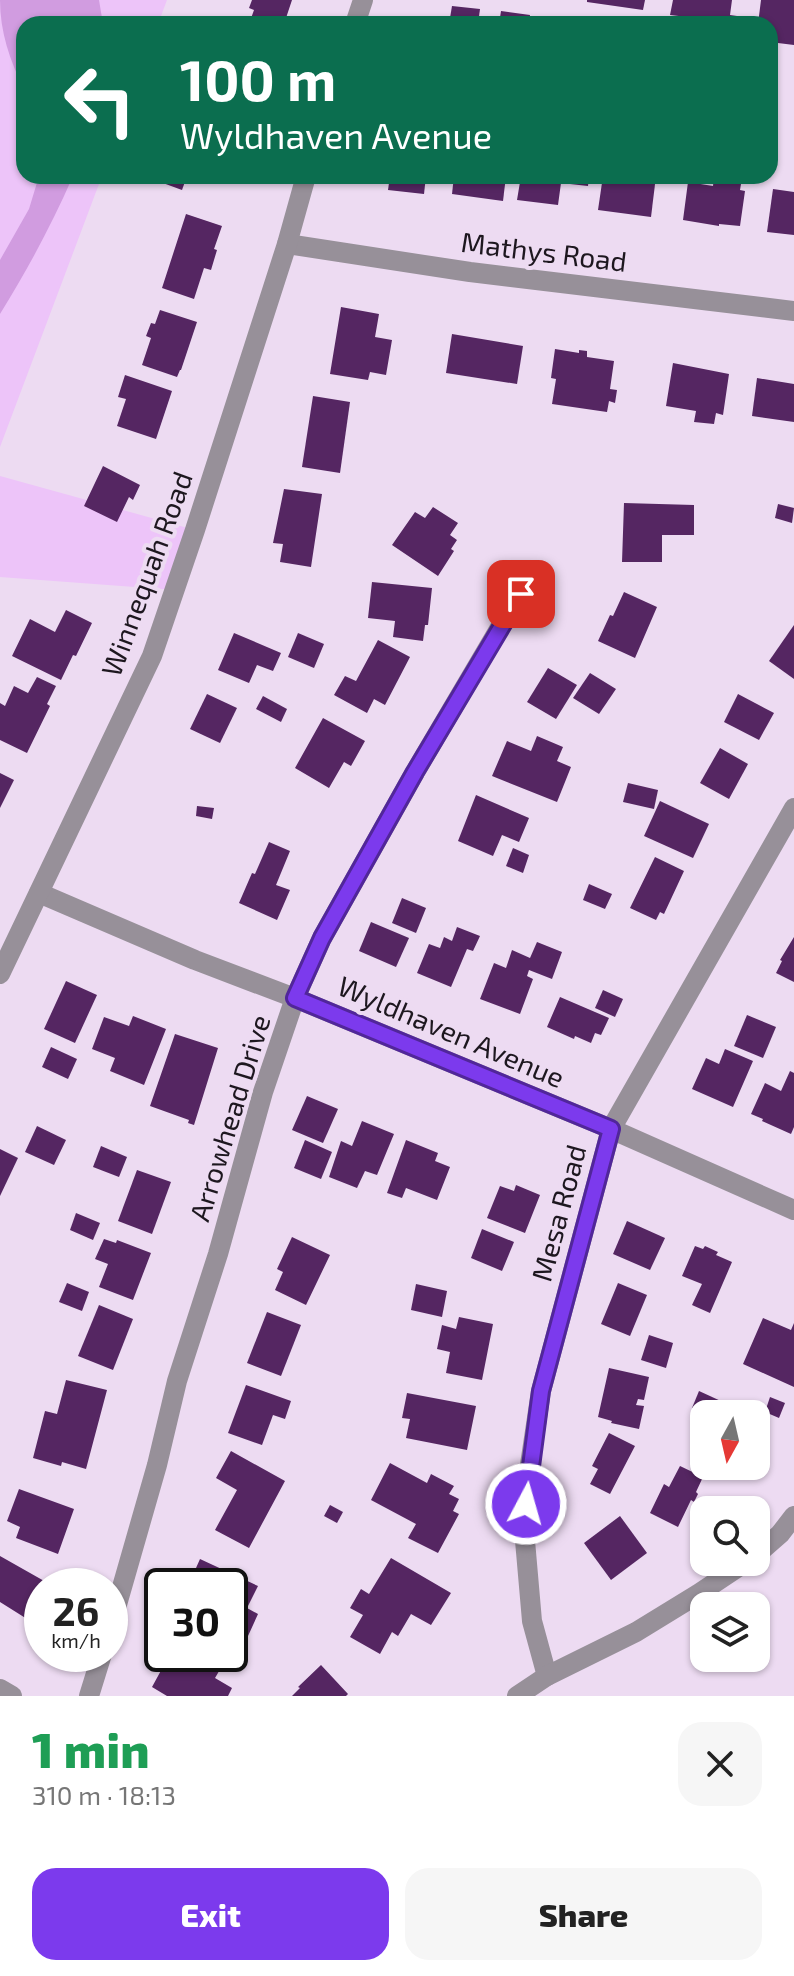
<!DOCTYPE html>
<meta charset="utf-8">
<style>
:root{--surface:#fff;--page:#f6f6f6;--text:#222;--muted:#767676;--accent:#7c3aed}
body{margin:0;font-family:"Exo 2",sans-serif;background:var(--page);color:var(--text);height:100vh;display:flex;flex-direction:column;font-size:30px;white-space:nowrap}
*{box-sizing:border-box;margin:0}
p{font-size:26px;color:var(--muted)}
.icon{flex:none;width:44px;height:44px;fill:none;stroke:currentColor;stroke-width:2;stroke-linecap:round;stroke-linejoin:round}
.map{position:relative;height:1696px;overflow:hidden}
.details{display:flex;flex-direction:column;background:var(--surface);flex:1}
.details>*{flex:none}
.banner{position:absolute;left:16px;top:16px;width:762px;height:168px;border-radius:24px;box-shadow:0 2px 6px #0004;background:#0b6e4f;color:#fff;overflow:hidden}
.needle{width:52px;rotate:188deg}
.buttons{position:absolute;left:690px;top:1400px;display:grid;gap:16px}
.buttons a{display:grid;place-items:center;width:80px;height:80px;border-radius:16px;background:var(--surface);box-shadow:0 2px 6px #0004;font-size:40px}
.speed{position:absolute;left:24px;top:1568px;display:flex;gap:16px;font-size:40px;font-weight:700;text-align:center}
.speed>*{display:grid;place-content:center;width:104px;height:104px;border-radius:50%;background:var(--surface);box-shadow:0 2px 6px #0004;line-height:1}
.speed small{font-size:20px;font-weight:400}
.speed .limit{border:4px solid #111;border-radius:12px;background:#fff;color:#111}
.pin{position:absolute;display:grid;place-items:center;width:68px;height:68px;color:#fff;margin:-34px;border-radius:16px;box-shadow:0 4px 12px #0006}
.me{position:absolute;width:88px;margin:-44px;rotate:6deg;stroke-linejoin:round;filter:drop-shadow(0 0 6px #0008)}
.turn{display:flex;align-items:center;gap:28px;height:168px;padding:0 32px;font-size:36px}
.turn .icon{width:104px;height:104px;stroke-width:2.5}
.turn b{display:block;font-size:56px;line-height:68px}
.round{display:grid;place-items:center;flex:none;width:84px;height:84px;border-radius:24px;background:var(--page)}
.overview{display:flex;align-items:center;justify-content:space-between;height:136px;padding:0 32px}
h1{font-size:48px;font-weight:800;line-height:60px;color:#1e9e55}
.primary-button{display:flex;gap:16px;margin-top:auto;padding:16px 32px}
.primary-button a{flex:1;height:92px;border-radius:24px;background:var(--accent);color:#fff;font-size:32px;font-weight:800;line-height:92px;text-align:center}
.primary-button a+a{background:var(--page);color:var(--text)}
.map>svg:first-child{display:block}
</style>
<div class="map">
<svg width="794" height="1696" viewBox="0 0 794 1696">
<rect width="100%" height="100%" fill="#eddbf2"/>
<!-- green -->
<g fill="#edc4f9">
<polygon points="0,0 167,0 158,24 24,24 24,176 102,176 0,447"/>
<polygon points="0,476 195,530 175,590 0,577"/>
</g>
<!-- water -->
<g fill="#d19ce0">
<path d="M0,0h99l4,24h-79v65c-14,-28 -24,-57 -24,-89z"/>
<path d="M39,176h34c-21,48 -45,93 -73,138v-54l29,-51z"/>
</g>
<!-- building -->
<g fill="#552662">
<polygon points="252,0 292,0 284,24 249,24 254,10 249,8"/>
<polygon points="587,0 645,0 643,10 587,2"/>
<polygon points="673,0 732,0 730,15 744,17 743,24 695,24 696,18 670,15"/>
<polygon points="761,0 794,0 794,45 770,42 770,24 758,24"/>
<polygon points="452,6 480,9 478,24 449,24"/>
<polygon points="501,11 530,15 529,24 499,24"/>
<polygon points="153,176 187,176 182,190 152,179"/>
<polygon points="390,176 426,176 424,194 388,190"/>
<polygon points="454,176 506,176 503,201 452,194"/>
<polygon points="521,176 589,176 588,186 561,183 558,205 517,200"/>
<polygon points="603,176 656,176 651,217 598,210"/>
<polygon points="714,176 742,178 740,190 745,191 740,226 719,224 719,226 683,220 688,182 713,186"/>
<polygon points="773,189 794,192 794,235 767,232"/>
<polygon points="186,214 222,226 214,249 217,250 211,270 204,268 194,299 162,288"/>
<polygon points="341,307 379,314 375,337 392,340 386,375 370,372 368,380 330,374"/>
<polygon points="160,310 197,322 181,370 180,370 177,377 142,365 151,338 146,336 151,323 155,324"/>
<polygon points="452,334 523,346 517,384 446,373"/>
<polygon points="555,349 579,353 579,350 587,351 587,357 614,361 610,389 617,390 615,403 609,401 607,412 552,404 556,379 551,378"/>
<polygon points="673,363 729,374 723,415 716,413 714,424 694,422 696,411 666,406"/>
<polygon points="125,375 172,391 156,439 117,426 126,399 118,397"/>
<polygon points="757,378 794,384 794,422 752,416"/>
<polygon points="313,396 350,402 340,473 302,467"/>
<polygon points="103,466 140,485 133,500 129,497 117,522 84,506"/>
<polygon points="284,489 322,494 311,567 280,562 283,544 273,543"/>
<polygon points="624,503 694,505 694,535 662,535 662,562 622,562"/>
<polygon points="778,504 794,508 792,523 775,518"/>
<polygon points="433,507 458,523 450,535 457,540 451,549 454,551 438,576 392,545 415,512 425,518"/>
<polygon points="372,582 432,588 428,625 425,625 423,641 393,637 395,621 368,618"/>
<polygon points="624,592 657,607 635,658 598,641 610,615 613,616"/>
<polygon points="66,610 92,623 76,656 73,655 61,680 12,656 30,619 55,632"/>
<polygon points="794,625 794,679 769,661"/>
<polygon points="234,633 281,653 273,671 257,665 249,683 218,670"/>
<polygon points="298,633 324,644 314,668 288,657"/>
<polygon points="378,640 410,657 385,705 374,699 367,713 334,695 345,676 356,681"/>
<polygon points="548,668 577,685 556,719 527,702"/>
<polygon points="590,673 616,689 599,714 573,698"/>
<polygon points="37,677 56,686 47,704 50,706 27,753 0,740 0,703 5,706 14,686 28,693"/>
<polygon points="207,694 237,708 220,743 190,729"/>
<polygon points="738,694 774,713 759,740 724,722"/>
<polygon points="263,696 287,709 281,722 256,709"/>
<polygon points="323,718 365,741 351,766 344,762 329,788 295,768"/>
<polygon points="537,736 563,747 557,761 571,767 557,802 492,776 507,741 531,751"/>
<polygon points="720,748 748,764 729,799 700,783"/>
<polygon points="0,773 14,780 0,808"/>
<polygon points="628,783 658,790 654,809 623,802"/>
<polygon points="476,795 529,818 519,842 502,835 493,856 458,841"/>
<polygon points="660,801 709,824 693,858 644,836"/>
<polygon points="197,806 214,808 212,819 196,816"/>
<polygon points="269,842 290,851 276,885 290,890 277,920 239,903 252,873 255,874"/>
<polygon points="513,848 529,855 523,873 506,866"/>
<polygon points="655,857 684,871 664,914 660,912 656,920 630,908"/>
<polygon points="589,884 612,894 605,909 583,900"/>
<polygon points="402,898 426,908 416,933 392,923"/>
<polygon points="371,922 409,938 396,967 359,951"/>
<polygon points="457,927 480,936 473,951 467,949 451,987 417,973 429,944 440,948 444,937 452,941"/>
<polygon points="794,937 794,982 776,973 782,961 780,960"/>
<polygon points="537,942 562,952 552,979 529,970 527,976 533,979 520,1014 480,999 494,963 506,968 512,950 530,958"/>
<polygon points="66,981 97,995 75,1043 44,1029"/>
<polygon points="603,990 623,999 615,1017 595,1008"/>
<polygon points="560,997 609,1018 601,1035 595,1033 591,1043 575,1036 574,1039 547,1027"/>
<polygon points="747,1015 776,1027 763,1058 734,1046"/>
<polygon points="133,1016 166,1029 144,1085 110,1071 115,1058 92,1049 104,1017 129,1026"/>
<polygon points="175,1034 218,1048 194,1125 188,1123 189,1120 150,1106"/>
<polygon points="51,1047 77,1059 68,1079 42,1067"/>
<polygon points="725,1049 753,1061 733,1107 692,1089 706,1058 719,1064"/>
<polygon points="790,1071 794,1073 794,1127 791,1134 762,1121 763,1119 751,1114 765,1083 781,1091"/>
<polygon points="307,1096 338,1109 323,1143 292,1130"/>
<polygon points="362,1121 394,1134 377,1175 365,1171 357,1188 329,1177 341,1141 352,1146"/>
<polygon points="37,1126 66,1140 54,1165 25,1152"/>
<polygon points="305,1140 332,1152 321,1179 294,1168"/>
<polygon points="406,1140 438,1153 435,1161 450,1167 437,1200 406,1188 402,1198 387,1193"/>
<polygon points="101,1146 127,1157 119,1177 93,1167"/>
<polygon points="0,1149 18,1158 0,1196"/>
<polygon points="137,1170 171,1182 152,1234 118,1221"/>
<polygon points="516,1185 540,1195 525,1233 487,1218 500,1186 514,1191"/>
<polygon points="76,1213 100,1223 93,1240 70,1230"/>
<polygon points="627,1221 665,1238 650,1270 613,1254"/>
<polygon points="482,1229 514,1242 502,1271 471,1258"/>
<polygon points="292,1237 330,1255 306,1305 275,1290 283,1272 277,1269"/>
<polygon points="104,1239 116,1243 117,1240 151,1253 133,1300 99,1287 108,1264 95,1259"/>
<polygon points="695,1246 703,1249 705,1246 718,1252 716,1255 732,1262 710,1313 692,1305 702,1284 682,1276"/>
<polygon points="67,1283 89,1292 82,1311 59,1302"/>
<polygon points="618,1283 647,1295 630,1336 601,1324"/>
<polygon points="416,1284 447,1291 442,1317 411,1310"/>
<polygon points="99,1305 133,1319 113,1370 78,1356"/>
<polygon points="267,1312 301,1325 281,1376 247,1363"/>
<polygon points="459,1317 493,1324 482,1380 446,1373 450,1352 437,1349 442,1325 456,1329"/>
<polygon points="763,1318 791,1330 794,1323 794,1387 743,1364"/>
<polygon points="649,1335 673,1343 666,1368 641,1360"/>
<polygon points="609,1368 649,1377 644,1400 638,1399 636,1405 644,1406 639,1429 611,1423 612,1421 598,1417"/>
<polygon points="66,1380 107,1390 86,1469 62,1462 61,1466 33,1458 45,1411 57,1414"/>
<polygon points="246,1385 291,1401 285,1419 273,1415 262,1445 228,1433"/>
<polygon points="699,1391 723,1402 718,1414 706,1414 692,1408"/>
<polygon points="407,1393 476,1406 467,1450 406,1438 410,1419 402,1418"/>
<polygon points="770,1397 785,1403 779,1418 765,1412"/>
<polygon points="609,1433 635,1446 610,1494 590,1484 598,1469 592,1466"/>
<polygon points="231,1451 285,1481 249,1548 215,1530 237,1490 216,1478"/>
<polygon points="390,1463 427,1483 431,1474 454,1486 449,1494 459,1499 453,1511 459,1514 438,1553 408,1538 416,1524 371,1500"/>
<polygon points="680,1466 703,1477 696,1492 698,1494 694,1502 691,1500 678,1527 650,1513 664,1484 669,1487"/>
<polygon points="19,1489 74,1509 58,1554 16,1538 20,1527 7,1521"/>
<polygon points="330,1505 343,1512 337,1523 324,1516"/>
<polygon points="620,1516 647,1553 611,1580 584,1543"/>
<polygon points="0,1556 53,1586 42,1586 42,1612 35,1624 0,1602"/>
<polygon points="391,1558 451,1593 431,1625 411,1614 398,1636 392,1632 380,1654 350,1637 363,1615 350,1608 361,1589 369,1594"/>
<polygon points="200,1559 258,1586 247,1608 258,1614 248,1636 237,1631 230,1645 230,1586 188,1586"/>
<polygon points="170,1654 213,1654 225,1661 215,1678 232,1688 228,1696 167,1696 152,1687"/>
<polygon points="321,1665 348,1694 346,1696 292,1696 300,1688 298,1687"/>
</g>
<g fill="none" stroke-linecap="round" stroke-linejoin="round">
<!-- minor -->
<g stroke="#979099" stroke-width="20">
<polyline points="355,24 363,0"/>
<polyline points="287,244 470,272 794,311"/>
<polyline points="39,893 195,960 295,998 611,1129 794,1210"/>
<polyline points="0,974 152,656 195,530 287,244 306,176"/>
<polyline points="756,1555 780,1534 794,1516"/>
<polyline points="110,1629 157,1465 177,1381 218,1254 263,1092 295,998 322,938 415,772 508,614 534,574"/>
<polyline points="547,1676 532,1621 524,1529 528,1478 541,1391 611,1129 794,808"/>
<polyline points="0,1689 12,1696"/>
<polyline points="89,1696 102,1654"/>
<polyline points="517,1696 547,1676 636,1632 698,1594 746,1562"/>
</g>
</g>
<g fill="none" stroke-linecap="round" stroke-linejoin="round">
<!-- route casing -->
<g stroke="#51269a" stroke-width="20">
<polyline id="route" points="521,594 415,772 322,938 295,998 611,1129 541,1391 526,1504"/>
</g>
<!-- route -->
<use href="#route" stroke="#7c3aed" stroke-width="14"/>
</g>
<g text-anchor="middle" stroke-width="8" stroke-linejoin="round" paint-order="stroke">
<!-- street labels -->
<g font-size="28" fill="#1d171f" stroke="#eddbf2">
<text transform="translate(544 252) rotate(7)" y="10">Mathys Road</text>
<text transform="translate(147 574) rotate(-70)" y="10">Winnequah Road</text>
<text transform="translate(451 1032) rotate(23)" y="10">Wyldhaven Avenue</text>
<text transform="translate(230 1118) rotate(-73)" y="10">Arrowhead Drive</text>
<text transform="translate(559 1213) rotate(-75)" y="10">Mesa Road</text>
</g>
</g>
</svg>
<div class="buttons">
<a><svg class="needle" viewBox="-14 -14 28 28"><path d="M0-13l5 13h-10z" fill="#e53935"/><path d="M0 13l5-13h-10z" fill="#767676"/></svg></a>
<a><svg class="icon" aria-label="search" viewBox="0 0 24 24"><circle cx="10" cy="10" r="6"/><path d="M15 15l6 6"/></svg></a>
<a><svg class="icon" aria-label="layers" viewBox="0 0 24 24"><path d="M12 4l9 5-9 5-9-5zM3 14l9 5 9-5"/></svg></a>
</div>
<div class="speed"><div>26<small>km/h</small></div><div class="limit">30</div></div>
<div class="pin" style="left:521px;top:594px;background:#d93025"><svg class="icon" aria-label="arrive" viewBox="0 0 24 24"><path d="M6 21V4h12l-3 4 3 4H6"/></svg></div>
<svg class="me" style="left:526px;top:1504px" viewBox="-20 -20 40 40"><circle r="17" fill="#7c3aed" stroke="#fff" stroke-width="3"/><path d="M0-11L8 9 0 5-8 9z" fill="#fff"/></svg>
<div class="banner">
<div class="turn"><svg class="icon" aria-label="left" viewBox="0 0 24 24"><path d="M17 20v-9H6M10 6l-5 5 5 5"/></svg><div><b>100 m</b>Wyldhaven Avenue</div></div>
</div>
</div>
<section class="details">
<div class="overview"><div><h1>1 min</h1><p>310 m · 18:13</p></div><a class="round"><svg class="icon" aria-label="close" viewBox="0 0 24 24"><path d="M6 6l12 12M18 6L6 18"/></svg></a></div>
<div class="primary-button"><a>Exit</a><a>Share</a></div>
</section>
